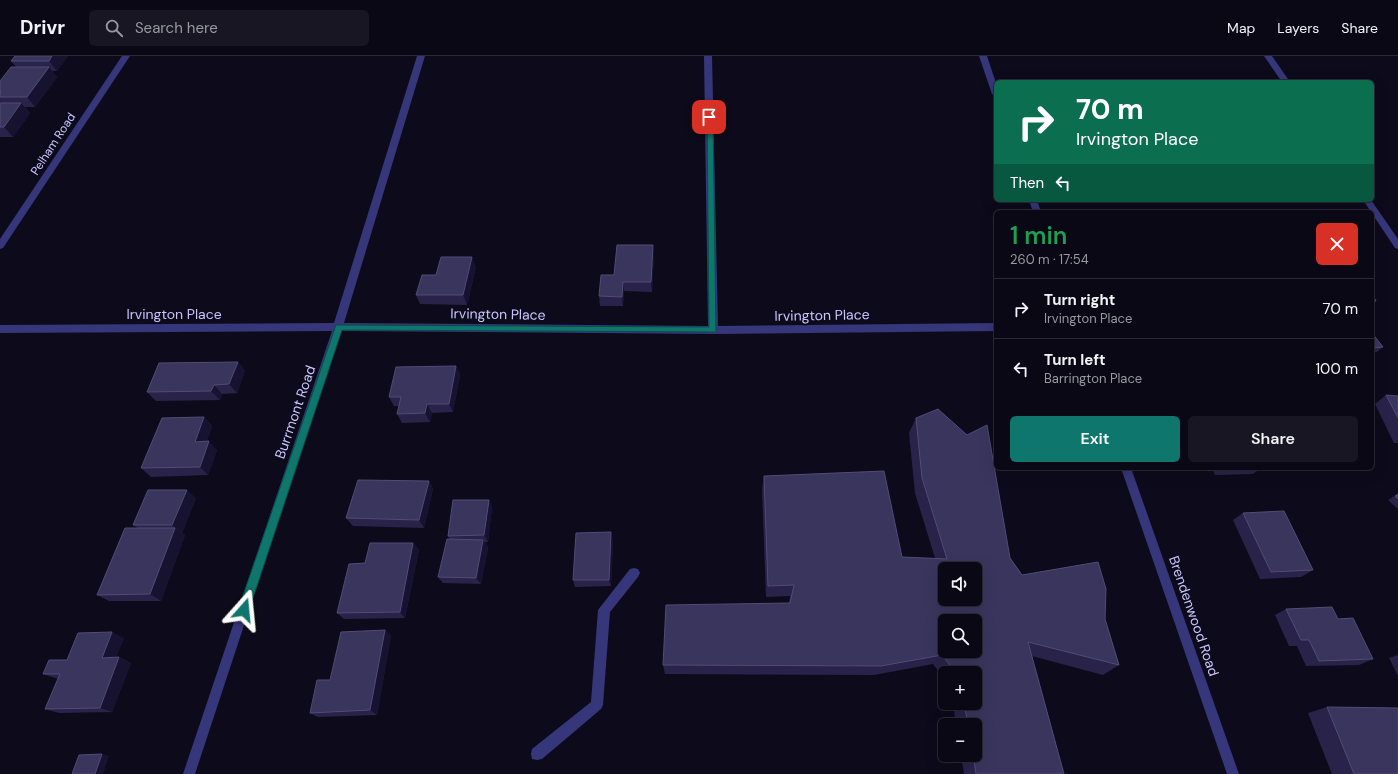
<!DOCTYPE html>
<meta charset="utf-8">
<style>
:root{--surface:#0a0814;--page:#181622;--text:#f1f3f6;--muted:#999aa0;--line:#2a2934;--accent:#0f766e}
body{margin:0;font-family:"DM Sans",sans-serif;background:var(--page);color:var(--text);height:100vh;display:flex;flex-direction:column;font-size:15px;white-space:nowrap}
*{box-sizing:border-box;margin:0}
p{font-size:13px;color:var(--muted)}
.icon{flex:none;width:22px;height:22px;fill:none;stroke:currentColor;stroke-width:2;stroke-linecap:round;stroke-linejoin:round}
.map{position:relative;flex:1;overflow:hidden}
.panel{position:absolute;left:994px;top:154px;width:380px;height:260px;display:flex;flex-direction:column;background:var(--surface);border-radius:6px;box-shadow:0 4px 16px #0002,0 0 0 1px var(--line)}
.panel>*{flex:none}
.hud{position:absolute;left:994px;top:24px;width:380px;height:122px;border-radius:6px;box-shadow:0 4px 16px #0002,0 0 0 1px var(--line);background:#0b6e4f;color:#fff;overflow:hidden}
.fabs{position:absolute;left:938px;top:506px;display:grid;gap:8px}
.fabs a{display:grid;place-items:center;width:44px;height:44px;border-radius:6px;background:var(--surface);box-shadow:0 4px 16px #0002,0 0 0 1px var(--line);font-size:20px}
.pin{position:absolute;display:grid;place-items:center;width:34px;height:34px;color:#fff;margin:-17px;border-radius:8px;box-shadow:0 2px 6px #0006}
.me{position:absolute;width:44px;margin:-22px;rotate:18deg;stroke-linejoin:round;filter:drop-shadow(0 0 3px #0008)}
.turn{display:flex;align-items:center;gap:14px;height:84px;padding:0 16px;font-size:18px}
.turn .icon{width:52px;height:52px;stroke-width:2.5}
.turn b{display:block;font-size:28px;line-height:34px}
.then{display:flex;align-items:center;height:38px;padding:0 16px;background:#0003;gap:8px;font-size:15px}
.round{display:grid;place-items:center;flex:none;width:42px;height:42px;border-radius:6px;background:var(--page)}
.overview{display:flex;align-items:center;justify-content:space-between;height:68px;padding:0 16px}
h1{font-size:24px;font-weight:600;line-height:30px;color:#1e9e55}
.primary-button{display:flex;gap:8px;margin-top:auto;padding:8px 16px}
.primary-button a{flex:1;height:46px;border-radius:6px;background:var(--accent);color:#fff;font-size:16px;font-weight:600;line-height:46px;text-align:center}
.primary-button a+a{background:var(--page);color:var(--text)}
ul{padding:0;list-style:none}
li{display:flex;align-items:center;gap:12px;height:60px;padding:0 16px;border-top:1px solid var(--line)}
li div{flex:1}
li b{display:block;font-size:15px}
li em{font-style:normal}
header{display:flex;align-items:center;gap:24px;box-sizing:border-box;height:56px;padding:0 20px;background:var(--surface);border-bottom:1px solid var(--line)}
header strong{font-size:19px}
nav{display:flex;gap:22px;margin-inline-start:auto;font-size:14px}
.search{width:280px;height:36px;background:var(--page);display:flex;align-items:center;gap:10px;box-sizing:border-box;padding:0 14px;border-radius:6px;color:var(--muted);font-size:15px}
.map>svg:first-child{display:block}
</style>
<header>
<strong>Drivr</strong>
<div class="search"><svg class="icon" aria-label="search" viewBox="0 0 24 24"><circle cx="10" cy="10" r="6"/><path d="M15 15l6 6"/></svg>Search here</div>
<nav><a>Map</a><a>Layers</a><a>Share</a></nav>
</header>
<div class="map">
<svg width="1398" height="718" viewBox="0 0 1398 718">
<rect width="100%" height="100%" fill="#0d0b1b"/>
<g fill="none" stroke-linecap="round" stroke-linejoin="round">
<!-- lane -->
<polygon fill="#36367a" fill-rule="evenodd" points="634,512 638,513 640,517 638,521 610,556 603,649 601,653 542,703 537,704 532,703 531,698 532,693 591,646 598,554 630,513"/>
<!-- street -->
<g fill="#36367a" fill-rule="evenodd">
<polygon points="122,0 130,0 3,192 0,193 0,183"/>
<polygon points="417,0 425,0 344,267 708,270 704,0 712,0 718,270 996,267 996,275 713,278 341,275 195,718 183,718 332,275 0,277 0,269 334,267"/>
<polygon points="979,0 987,0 996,27 996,40 992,38"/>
<polygon points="1264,0 1272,0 1290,26 1282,26"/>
<polygon points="1029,144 1037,144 1041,156 1033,156"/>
<polygon points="1363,144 1371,144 1398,183 1398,193 1395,192"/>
<polygon points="1121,412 1131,412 1239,718 1227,718"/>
</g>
</g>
<!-- wall -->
<g fill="#29234a">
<polygon points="68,0 57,15 52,15 57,21 35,51 25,51 30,57 13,81 0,81 0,47 1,47 0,45 0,25 16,11 11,5"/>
<polygon points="654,199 652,236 624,235 623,250 600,250 599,240 614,219"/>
<polygon points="476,211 467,249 420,248 416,239 436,219"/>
<polygon points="1372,238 1376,245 1372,249"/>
<polygon points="1372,277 1383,291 1377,296 1372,296"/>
<polygon points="238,306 245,315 237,337 222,338 220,344 156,345 147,336"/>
<polygon points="456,310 460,319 453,356 432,357 430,366 402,367 397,358 399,350 394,350 389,341"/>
<polygon points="1386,339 1398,340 1398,387 1394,387 1375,348"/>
<polygon points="204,361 212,370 207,385 217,394 208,419 151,421 141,412"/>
<polygon points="916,362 1022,519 1105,563 1119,609 1103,619 1032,600 1064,718 964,718 961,699 975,699 975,669 956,669 953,647 975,647 975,617 945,617 945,624 933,608 874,619 665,618 663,609 789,547 790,540 766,541 762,434 764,420 902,501 935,502 915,437 909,377"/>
<polygon points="1212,412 1261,412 1253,418 1215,419"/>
<polygon points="429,425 433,433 424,472 353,470 346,462"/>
<polygon points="1398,438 1398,453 1388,444"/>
<polygon points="196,442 182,477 185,479 161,545 109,545 97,539 138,472 133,469"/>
<polygon points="489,444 492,451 488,486 485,486 488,492 481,528 443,527 438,521 450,483 448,480"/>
<polygon points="1243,457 1313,514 1301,521 1260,523 1233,464"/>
<polygon points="613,484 611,530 575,531 573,524"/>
<polygon points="413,487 419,494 405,562 344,563 337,557 365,507"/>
<polygon points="1286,553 1338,563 1373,603 1359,609 1306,610 1297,590 1289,590 1275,559"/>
<polygon points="385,574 391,580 377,659 318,661 310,657 330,624"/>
<polygon points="124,582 116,601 119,601 131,607 112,656 59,657 45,653 58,623 43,618 67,604"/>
<polygon points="1398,599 1398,620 1389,602"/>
<polygon points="1327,651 1398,718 1332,718 1308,657"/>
</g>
<!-- shaded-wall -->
<g fill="#17122f">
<polygon points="52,0 68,0 57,15 49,5"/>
<polygon points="49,11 57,21 35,51 27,41"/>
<polygon points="21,47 30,57 13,81 4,71"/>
<polygon points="653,189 654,199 652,236 651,226"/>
<polygon points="472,201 476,211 467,249 463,239"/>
<polygon points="623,226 624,235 623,250 622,241"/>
<polygon points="238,306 245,315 237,337 229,328"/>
<polygon points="456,310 460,319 453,356 449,348"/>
<polygon points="214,329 222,338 220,344 211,335"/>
<polygon points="427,348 432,357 430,366 425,357"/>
<polygon points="204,361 212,370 204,394 195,386"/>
<polygon points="209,385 217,394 208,419 200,411"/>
<polygon points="429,425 433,433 424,472 419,464"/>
<polygon points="187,434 196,442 182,477 172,469"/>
<polygon points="489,444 492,451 488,486 484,479"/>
<polygon points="175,472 185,479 161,545 150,538"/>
<polygon points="611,476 613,484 611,530 609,524"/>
<polygon points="483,484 488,492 481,528 476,522"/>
<polygon points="413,487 419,494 405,562 400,556"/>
<polygon points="385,574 391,580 377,659 370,654"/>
<polygon points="112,576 124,582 114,607 102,602"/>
<polygon points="119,601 131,607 112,656 100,652"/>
<polygon points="102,698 109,700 103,718 95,718"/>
</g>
<!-- building -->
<g fill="#3a355d" stroke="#514b76" fill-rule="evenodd">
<polygon points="15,0 52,0 49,5 11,5"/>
<polygon points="11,11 49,11 27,41 0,41 0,37 1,36 0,36 0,25"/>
<polygon points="0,47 21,47 4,71 0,71"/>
<polygon points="617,189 653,189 651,226 623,226 622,241 599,240 601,219 614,219"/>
<polygon points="441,201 472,201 463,239 416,239 422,219 436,219"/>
<polygon points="1372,238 1376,245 1372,245"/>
<polygon points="1372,277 1383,291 1372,292"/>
<polygon points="238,306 229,328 214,329 211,335 147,336 159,307"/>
<polygon points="456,310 449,348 427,348 425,357 397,358 401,341 389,341 396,311"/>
<polygon points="1386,339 1398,340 1398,362"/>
<path d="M938,353l29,26 20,-10 23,133 12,17 76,-13 8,27 -1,30 14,46 -91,-23 36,132h-88l-3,-19h2v-30h-7l-4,-22h11v-30h-19l-14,-18 -61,11 -218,-1 3,-60 124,-2 4,-18 -26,1 -4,-110 120,-5 18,86 45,2 -25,-81 -6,-60zM945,513h30v30h-30zM945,565h30v30h-30z"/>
<polygon points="204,361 195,386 209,385 200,411 141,412 162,362"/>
<polygon points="358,424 429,425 419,464 346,462"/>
<polygon points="148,434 187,434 172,469 133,469"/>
<polygon points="1398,438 1398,443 1395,440"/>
<polygon points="453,444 489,444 484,479 448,480"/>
<polygon points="1284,455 1313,514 1271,516 1243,457"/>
<polygon points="125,472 175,472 150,538 97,539"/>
<polygon points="611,476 609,524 573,524 576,477"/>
<polygon points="447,483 483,484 476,522 438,521"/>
<polygon points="370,487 413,487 400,556 337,557 349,508 365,507"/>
<polygon points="1332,551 1338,563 1353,562 1373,603 1319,605 1309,584 1301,584 1286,553"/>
<polygon points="385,574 370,654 310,657 317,624 330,624 341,576"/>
<polygon points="112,576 102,602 119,601 100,652 45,653 60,618 43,618 49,604 67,604 78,577"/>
<polygon points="1327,651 1398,652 1398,718 1354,718"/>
<polygon points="102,698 95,718 72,718 79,699"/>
</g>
<!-- route -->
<polygon fill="#0f766e" stroke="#0a4d48" points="707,59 713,61 716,276 342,274 249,554 247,558 244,559 240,558 238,554 336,269 709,271"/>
<g text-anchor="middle" stroke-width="4" stroke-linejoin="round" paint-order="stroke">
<!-- far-street labels -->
<g font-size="12" fill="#c9c5ff" stroke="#0d0b1b">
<text transform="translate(53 88) rotate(-57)" y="4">Pelham Road</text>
</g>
<!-- street labels -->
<g font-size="14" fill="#c9c5ff" stroke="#0d0b1b">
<text x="174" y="263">Irvington Place</text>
<text transform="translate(498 258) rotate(1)" y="5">Irvington Place</text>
<text transform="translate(822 259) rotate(-1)" y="5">Irvington Place</text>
<text transform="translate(295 356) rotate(-71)" y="5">Burrmont Road</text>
<text transform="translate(1194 560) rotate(71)" y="5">Brendenwood Road</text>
</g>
</g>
</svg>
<div class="fabs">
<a><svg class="icon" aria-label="sound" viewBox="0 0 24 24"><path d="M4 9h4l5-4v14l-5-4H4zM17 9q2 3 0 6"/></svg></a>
<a><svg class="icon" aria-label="search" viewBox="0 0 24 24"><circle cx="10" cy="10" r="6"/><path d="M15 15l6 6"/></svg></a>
<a>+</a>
<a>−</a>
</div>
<div class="pin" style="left:709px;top:61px;background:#d93025"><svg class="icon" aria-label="arrive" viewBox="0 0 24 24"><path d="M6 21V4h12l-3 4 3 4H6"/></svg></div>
<svg class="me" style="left:244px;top:554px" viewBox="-20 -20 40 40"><path d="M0-17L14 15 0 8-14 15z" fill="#0f766e" stroke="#fff" stroke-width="4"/></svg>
<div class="hud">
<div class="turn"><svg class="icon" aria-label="right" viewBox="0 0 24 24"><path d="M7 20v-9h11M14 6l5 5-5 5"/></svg><div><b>70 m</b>Irvington Place</div></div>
<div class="then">Then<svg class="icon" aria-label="left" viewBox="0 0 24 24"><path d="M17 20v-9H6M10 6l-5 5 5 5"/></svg></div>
</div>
<section class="panel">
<div class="overview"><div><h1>1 min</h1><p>260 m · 17:54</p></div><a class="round" style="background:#d93025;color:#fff"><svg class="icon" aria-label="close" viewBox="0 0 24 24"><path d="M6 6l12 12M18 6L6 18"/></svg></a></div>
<ul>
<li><svg class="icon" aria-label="right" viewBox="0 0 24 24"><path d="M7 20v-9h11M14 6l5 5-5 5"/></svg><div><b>Turn right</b><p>Irvington Place</p></div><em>70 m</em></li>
<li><svg class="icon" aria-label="left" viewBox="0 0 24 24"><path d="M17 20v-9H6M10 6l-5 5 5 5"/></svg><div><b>Turn left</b><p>Barrington Place</p></div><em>100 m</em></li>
</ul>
<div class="primary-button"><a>Exit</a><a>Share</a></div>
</section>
</div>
